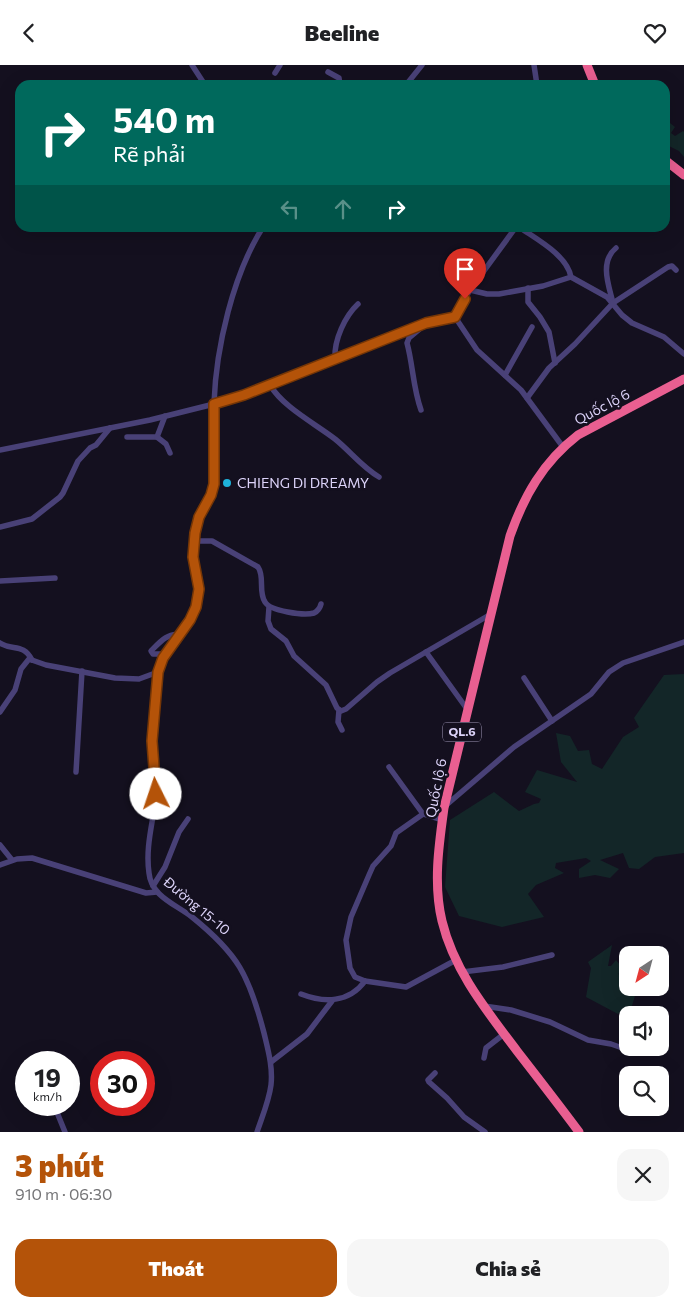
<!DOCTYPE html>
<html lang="vi">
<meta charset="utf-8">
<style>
:root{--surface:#fff;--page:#f6f6f6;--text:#202124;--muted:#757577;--accent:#b45309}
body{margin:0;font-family:Commissioner,sans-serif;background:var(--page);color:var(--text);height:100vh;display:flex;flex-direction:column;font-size:19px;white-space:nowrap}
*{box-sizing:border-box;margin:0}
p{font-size:16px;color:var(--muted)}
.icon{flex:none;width:28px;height:28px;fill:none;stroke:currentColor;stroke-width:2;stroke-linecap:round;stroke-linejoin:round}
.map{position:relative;height:1067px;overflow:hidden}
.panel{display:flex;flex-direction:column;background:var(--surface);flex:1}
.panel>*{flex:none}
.banner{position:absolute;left:15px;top:15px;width:655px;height:152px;border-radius:15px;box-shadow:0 5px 20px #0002;background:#00695c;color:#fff;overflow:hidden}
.needle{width:32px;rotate:216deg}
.tools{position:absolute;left:619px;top:881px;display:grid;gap:10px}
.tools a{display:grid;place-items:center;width:50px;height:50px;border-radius:10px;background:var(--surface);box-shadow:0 5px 20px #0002;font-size:25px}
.speed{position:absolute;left:15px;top:986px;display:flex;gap:10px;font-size:25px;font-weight:700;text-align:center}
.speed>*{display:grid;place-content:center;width:65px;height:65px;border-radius:50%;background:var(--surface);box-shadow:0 5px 20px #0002;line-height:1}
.speed small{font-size:12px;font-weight:400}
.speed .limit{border:8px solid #d22;background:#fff;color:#111}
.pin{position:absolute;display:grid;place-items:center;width:42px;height:42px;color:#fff;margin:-51px -21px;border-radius:50% 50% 50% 0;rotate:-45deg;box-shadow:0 0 5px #0007}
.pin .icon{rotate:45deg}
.me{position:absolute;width:55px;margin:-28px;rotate:356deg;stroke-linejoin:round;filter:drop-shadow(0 0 4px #0008)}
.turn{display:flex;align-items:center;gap:18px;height:105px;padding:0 15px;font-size:22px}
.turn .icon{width:65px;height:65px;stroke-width:2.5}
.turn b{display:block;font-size:35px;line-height:42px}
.lanes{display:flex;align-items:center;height:48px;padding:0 15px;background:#0003;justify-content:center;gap:25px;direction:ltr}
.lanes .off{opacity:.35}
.round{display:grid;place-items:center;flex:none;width:52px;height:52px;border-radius:15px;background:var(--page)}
.overview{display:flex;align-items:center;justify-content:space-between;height:85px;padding:0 15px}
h1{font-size:30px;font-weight:800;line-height:38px;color:var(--accent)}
.cta{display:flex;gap:10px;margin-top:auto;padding:10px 15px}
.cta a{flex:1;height:58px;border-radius:15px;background:var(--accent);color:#fff;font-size:20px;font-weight:800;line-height:58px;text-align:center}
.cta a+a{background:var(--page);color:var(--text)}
header{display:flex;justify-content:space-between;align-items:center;height:65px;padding:0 15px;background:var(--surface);font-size:22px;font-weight:800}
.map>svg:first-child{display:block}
</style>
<header><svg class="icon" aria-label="back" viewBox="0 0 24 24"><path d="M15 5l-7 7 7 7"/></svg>Beeline<svg class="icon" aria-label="heart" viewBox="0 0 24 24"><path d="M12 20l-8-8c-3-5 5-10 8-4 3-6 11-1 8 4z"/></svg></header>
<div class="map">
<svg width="684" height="1067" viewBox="0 0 684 1067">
<rect width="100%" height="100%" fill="#14101f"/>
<!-- green -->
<g fill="#132628">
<polygon points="670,58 675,62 671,68 675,71 683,66 684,67 684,92 679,86 665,79 665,64"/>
<polygon points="684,609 684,788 655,792 639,804 629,803 623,788 600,795 619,804 610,813 595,810 579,813 579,804 591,796 586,793 556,798 555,803 564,808 536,820 528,829 544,852 502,862 459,851 445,822 450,755 494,727 519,746 534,739 539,738 541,734 525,727 537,705 577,717 561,697 556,668 570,671 578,686 589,685 592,699 602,704 623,672 639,662 634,653 664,610"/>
<polygon points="612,880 608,901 611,901 616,895 624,905 618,909 627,914 628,922 637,924 631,944 625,942 618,949 586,932 591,903 588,897"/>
</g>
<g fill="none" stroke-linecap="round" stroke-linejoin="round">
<!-- minor -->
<g stroke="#494177" stroke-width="5.5">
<polyline points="192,0 205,20"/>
<polyline points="534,0 537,20"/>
<polyline points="328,7 339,13 340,20"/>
<polyline points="275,8 280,0"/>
<polyline points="406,20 422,0"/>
<polyline points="516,162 470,225 455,252 477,285 521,325 563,382"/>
<path d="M519,162c17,12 48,28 52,50l36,20 15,18 10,8 32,14 20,17"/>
<polyline points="528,223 528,237 540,252 549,267 555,298"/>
<polyline points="470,225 487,229 499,229 543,221 571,212"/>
<path d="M613,238c-4,-17 -14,-41 3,-55"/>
<path d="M335,293c-1,-18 10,-42 23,-54"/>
<polyline points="505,310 532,262"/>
<path d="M270,320c13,22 44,38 65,54 15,12 27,28 44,38"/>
<polyline points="527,333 549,303 575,279 613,238 668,202 672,201 676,205"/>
<path d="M421,345c-8,-22 -8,-45 -14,-67l2,-5 12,-10"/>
<polyline points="127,372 157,372 165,351"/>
<polyline points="157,372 166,379 170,388"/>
<polyline points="0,385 150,355 230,335 426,258 455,252"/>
<polyline points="0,462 32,454 60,432 63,428 78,396 90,383 96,380 110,363"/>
<path d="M194,476h18l46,26c7,10 0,24 7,35 5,9 39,14 49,11 4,-2 6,-5 7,-9"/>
<polyline points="0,516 55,513"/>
<polyline points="269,542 268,556 271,564 286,576 294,591 326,620 337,643 341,646 346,644 377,617 390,608 491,549"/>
<path d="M0,578c13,8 23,0 32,17"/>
<polyline points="426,587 467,644"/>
<path d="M165,589h-12l-2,-3c8,-8 17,-19 29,-16"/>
<polyline points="524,613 552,656"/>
<polyline points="339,645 338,657 342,665"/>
<polyline points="0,647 15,625 21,604 29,594 46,600 115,613 139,614 158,607"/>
<polyline points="389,702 423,749 442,755"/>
<polyline points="76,707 82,606"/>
<polyline points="444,742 514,682 591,629 609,607 623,598 684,577"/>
<polyline points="423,749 396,768 391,781 373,801 369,810 351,852 346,875 350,903 355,912 365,916 406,922 456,895"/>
<polyline points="0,780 12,795"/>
<polyline points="0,800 17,794 32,793 146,828 157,827"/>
<polyline points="153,821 165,802 179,767 188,754"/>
<polyline points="462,907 503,902 552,890"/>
<path d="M301,929c23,9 48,9 64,-13"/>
<polyline points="484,941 511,945 550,957 588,975 611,979 631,986 644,986"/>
<polyline points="484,993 486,983 504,969"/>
<polyline points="271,997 307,969 332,936"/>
<polyline points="435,1008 428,1015 429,1017 447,1033 464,1052 485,1067"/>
<polyline points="54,1040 65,1067"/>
<path d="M257,1067c5,-15 12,-31 14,-47 2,-18 -3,-35 -7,-52 -15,-58 -26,-79 -72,-116 -17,-13 -41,-21 -43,-44 -4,-28 5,-53 7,-79 1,-14 -3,-28 -3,-42 -1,-19 1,-38 3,-56 1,-10 1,-21 4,-30 7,-22 29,-36 35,-58 8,-26 -4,-42 -1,-67 2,-22 15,-37 20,-57 2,-27 -2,-54 0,-81 2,-55 19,-129 49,-176"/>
</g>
<!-- highway -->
<g stroke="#e95f91" stroke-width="9">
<polyline points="587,0 595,20"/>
<polyline points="665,95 684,110"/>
<path d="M579,1067c-20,-27 -41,-54 -62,-81 -30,-40 -63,-80 -75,-130 -9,-37 -3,-77 2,-113l66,-272c14,-40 33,-74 68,-101l106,-56"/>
</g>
</g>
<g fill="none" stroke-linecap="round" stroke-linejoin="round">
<!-- route casing -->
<g stroke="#753606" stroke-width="12">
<polyline id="route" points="156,729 152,676 158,607 163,593 190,555 196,542 199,524 193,492 195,468 199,452 211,430 214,419 214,339 244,330 426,258 455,252 465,234"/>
</g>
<!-- route -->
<use href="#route" stroke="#b45309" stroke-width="9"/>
</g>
<!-- markers -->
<circle fill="#1eb2da" stroke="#14101f" stroke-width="2" cx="227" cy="418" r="5"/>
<g text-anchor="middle" stroke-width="5" stroke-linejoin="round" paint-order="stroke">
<!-- shield labels -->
<rect fill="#14101f" stroke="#a098b8" stroke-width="1" x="443" y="657.5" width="38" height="19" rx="4"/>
<g font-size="12" font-weight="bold" fill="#dcd3f9">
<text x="462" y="671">QL.6</text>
</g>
<!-- street labels -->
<g font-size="14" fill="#dcd3f9" stroke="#14101f">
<text transform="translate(602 342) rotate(-28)" y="5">Quốc lộ 6</text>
<text transform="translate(436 723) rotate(-79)" y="5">Quốc lộ 6</text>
<text transform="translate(197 841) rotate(40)" y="5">Đường 15-10</text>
</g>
<!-- poi labels -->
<g font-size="14" fill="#dcd3f9" stroke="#14101f" text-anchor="start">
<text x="237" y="423">CHIENG DI DREAMY</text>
</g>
</g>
</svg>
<div class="tools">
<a><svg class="needle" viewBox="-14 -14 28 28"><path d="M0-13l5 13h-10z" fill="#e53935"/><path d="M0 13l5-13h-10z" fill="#757577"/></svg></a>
<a><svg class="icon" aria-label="sound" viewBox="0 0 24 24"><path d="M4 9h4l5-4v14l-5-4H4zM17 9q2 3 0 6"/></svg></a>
<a><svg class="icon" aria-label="search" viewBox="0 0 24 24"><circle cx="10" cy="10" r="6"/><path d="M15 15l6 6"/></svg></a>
</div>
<div class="speed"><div>19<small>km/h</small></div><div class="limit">30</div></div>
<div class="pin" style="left:465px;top:234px;background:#d93025"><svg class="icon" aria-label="arrive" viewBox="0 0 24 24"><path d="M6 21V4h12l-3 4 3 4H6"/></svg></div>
<svg class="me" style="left:156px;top:729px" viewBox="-20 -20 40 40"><circle r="19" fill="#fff"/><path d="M0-13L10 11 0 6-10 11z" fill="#b45309"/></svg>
<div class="banner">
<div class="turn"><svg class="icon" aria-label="right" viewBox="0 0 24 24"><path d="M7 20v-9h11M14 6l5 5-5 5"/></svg><div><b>540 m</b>Rẽ phải</div></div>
<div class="lanes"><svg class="icon off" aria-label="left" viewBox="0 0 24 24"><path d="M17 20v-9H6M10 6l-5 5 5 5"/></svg><svg class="icon off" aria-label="ahead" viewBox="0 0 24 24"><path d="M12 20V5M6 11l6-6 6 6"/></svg><svg class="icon" aria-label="right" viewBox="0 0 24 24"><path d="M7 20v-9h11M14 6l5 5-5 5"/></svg></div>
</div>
</div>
<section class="panel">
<div class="overview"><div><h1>3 phút</h1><p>910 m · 06:30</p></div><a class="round"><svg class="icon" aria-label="close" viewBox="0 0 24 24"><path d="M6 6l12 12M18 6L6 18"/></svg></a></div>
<div class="cta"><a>Thoát</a><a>Chia sẻ</a></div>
</section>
